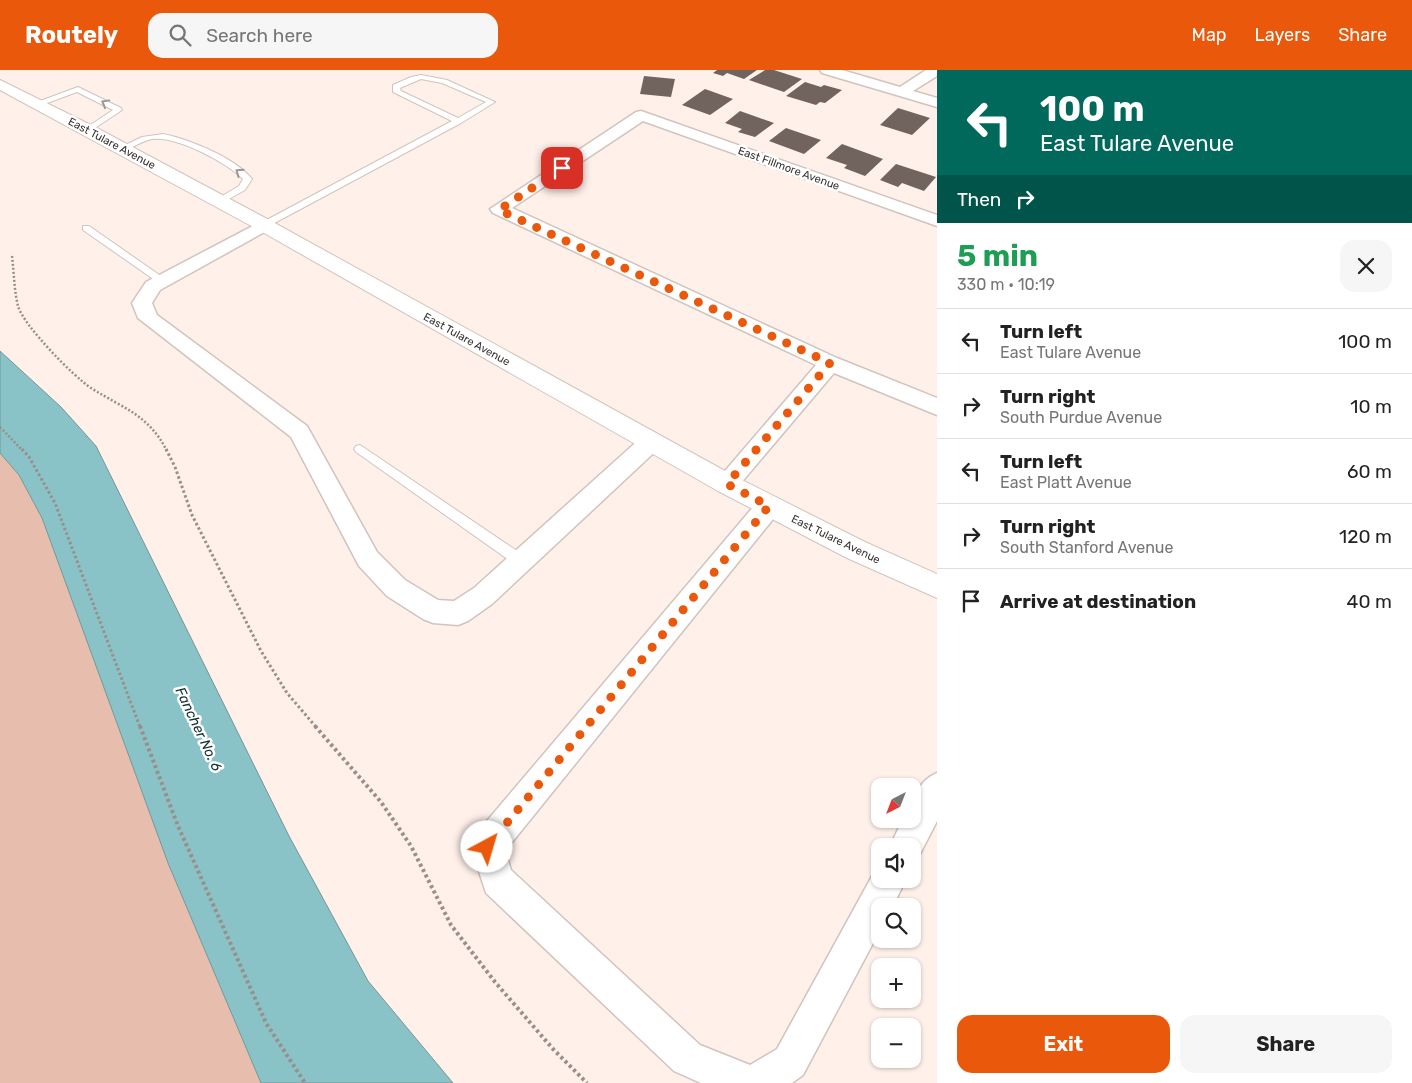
<!DOCTYPE html>
<meta charset="utf-8">
<style>
:root{--surface:#fff;--page:#f6f6f6;--text:#222;--muted:#767676;--line:#e0e0e0;--accent:#ea580c}
body{margin:0;font-family:Rubik,sans-serif;background:var(--page);color:var(--text);height:100vh;display:flex;flex-direction:column;font-size:19px;white-space:nowrap}
*{box-sizing:border-box;margin:0}
p{font-size:16px;color:var(--muted)}
.icon{flex:none;width:28px;height:28px;fill:none;stroke:currentColor;stroke-width:2;stroke-linecap:round;stroke-linejoin:round}
.map{position:relative;flex:1;overflow:hidden}
.panel{display:flex;flex-direction:column;background:var(--surface);width:475px}
.panel>*{flex:none}
.top-card{background:#00695c;color:#fff;overflow:hidden}
.needle{width:32px;rotate:222deg}
.fabs{position:absolute;left:871px;top:708px;display:grid;gap:10px}
.fabs a{display:grid;place-items:center;width:50px;height:50px;border-radius:10px;background:var(--surface);box-shadow:0 1px 4px #0004;font-size:25px}
.pin{position:absolute;display:grid;place-items:center;width:42px;height:42px;color:#fff;margin:-21px;border-radius:10px;box-shadow:0 2px 8px #0006}
.me{position:absolute;width:55px;margin:-28px;rotate:39deg;stroke-linejoin:round;filter:drop-shadow(0 0 4px #0008)}
.turn{display:flex;align-items:center;gap:18px;height:105px;padding:0 20px;font-size:22px}
.turn .icon{width:65px;height:65px;stroke-width:2.5}
.turn b{display:block;font-size:35px;line-height:42px}
.then{display:flex;align-items:center;height:48px;padding:0 20px;background:#0003;gap:10px;font-size:19px}
.round{display:grid;place-items:center;flex:none;width:52px;height:52px;border-radius:15px;background:var(--page)}
.head{display:flex;align-items:center;justify-content:space-between;height:85px;padding:0 20px}
h1{font-size:30px;font-weight:700;line-height:38px;color:#1e9e55}
.cta{display:flex;gap:10px;margin-top:auto;padding:10px 20px}
.cta a{flex:1;height:58px;border-radius:15px;background:var(--accent);color:#fff;font-size:20px;font-weight:700;line-height:58px;text-align:center}
.cta a+a{background:var(--page);color:var(--text)}
ul{padding:0;list-style:none}
li{display:flex;align-items:center;gap:15px;height:65px;padding:0 20px;border-top:1px solid var(--line)}
li div{flex:1}
li b{display:block;font-size:19px}
li em{font-style:normal}
header{display:flex;align-items:center;gap:30px;box-sizing:border-box;height:70px;padding:0 25px;background:var(--accent);color:#fff}
header strong{font-size:24px}
nav{display:flex;gap:28px;margin-inline-start:auto;font-size:18px}
.search{width:350px;height:45px;background:var(--page);display:flex;align-items:center;gap:12px;box-sizing:border-box;padding:0 18px;border-radius:15px;color:var(--muted);font-size:19px}
main{display:flex;flex:1;min-height:0}
.map>svg:first-child{display:block}
</style>
<header>
<strong>Routely</strong>
<div class="search"><svg class="icon" aria-label="search" viewBox="0 0 24 24"><circle cx="10" cy="10" r="6"/><path d="M15 15l6 6"/></svg>Search here</div>
<nav><a>Map</a><a>Layers</a><a>Share</a></nav>
</header>
<main>
<div class="map">
<svg width="937" height="1013" viewBox="0 0 937 1013">
<rect width="100%" height="100%" fill="#fff0ea"/>
<!-- green -->
<polygon fill="#e7beae" points="0,383 19,405 42,448 168,793 261,1013 0,1013"/>
<!-- water -->
<polygon fill="#8ac3c7" stroke="#719799" points="0,281 61,337 96,376 289,766 368,911 453,1013 261,1013 168,793 42,448 19,405 0,383"/>
<!-- building -->
<g fill="#71645f">
<polygon points="717,0 757,0 744,9 727,3 723,6 713,3"/>
<polygon points="765,0 774,0 802,9 784,22 749,10"/>
<polygon points="644,6 675,9 671,27 640,24"/>
<polygon points="805,12 821,17 824,15 842,20 825,33 820,32 816,35 786,26"/>
<polygon points="705,19 733,29 710,45 682,35"/>
<polygon points="898,38 930,48 912,65 880,55"/>
<polygon points="740,41 774,53 755,67 738,62 742,59 725,53"/>
<polygon points="786,58 821,70 804,84 769,71"/>
<polygon points="842,74 883,89 865,106 844,98 847,95 826,88"/>
<polygon points="896,94 936,107 924,121 902,113 898,117 880,110"/>
</g>
<g fill="none" stroke-linecap="round" stroke-linejoin="round">
<!-- lane casing -->
<g stroke="#d1c3bd" stroke-width="2">
<g id="lane">
<path d="M421,5l26,5 48,22 -34,21 -194,104h-6v-4l191,-102 -59,-29v-7l18,-8zM421,9l21,4 44,19 -28,16 -57,-27 -1,-3z"/>
<polygon points="78,17 121,38 122,40 89,62 86,62 86,58 113,40 77,22 39,36 32,34"/>
<path d="M163,64c26,5 72,24 89,45l-7,11 -25,14 -3,-1v-4l22,-13 4,-7c-17,-17 -66,-43 -91,-40 -10,2 -19,9 -29,11l-4,-2 23,-11z"/>
<polygon points="83,156 89,156 168,211 159,213 83,160"/>
<polygon points="360,375 526,487 528,491 526,495 516,495 356,382 354,379 356,376"/>
</g>
</g>
<!-- street casing -->
<g stroke="#d1c3bd" stroke-width="3">
<g id="street">
<polygon points="820,0 842,0 900,17 926,0 937,0 937,6 913,21 937,28 937,37 822,3"/>
<polygon points="641,41 937,145 937,156 643,51 512,138 837,288 937,328 937,345 834,303 735,420 727,423 719,420 715,414 719,408 816,295 493,143 490,139 636,42"/>
<polygon points="264,150 270,151 273,155 270,159 160,220 152,233 157,245 307,356 377,482 405,510 438,530 454,531 474,518 643,366 651,364 659,366 662,372 659,378 492,534 468,551 458,555 433,553 423,549 387,526 359,496 291,367 138,248 132,233 146,212"/>
<polygon points="769,426 778,429 781,436 778,443 505,781 511,800 700,975 750,995 777,979 877,797 880,796 880,809 906,809 893,836 880,836 880,860 803,1005 792,1013 701,1013 674,1001 486,823 471,777 475,765 760,429"/>
<path d="M937,703v48l-19,37 -6,2v-14h-22l13,-27h9c0,-20 6,-38 25,-46z"/>
</g>
</g>
<!-- secondary casing -->
<g stroke="#d1c3bd" stroke-width="2">
<polygon id="secondary" points="0,10 95,57 271,151 736,407 865,472 937,504 937,528 847,488 718,421 257,159 0,20"/>
</g>
<!-- path-far2 -->
<g stroke="#998e8a" stroke-width="2.5" stroke-dasharray="2 2" stroke-linecap="butt">
<path d="M12,186c2,16 2,34 6,50 5,19 56,71 73,82 33,21 57,26 76,63"/>
<polyline points="0,357 23,381"/>
</g>
<!-- path-far1 -->
<g stroke="#998e8a" stroke-width="3" stroke-dasharray="2.5 2.5" stroke-linecap="butt">
<polyline points="22,379 29,387 55,433 140,657"/>
<polyline points="166,379 175,397 192,445 261,581 287,623 316,657"/>
</g>
<!-- path -->
<g stroke="#998e8a" stroke-width="4" stroke-dasharray="3 3" stroke-linecap="butt">
<polyline points="140,656 178,756 266,953 305,1013"/>
<polyline points="315,656 381,732 411,776 451,855 495,912 553,979 587,1013"/>
</g>
<!-- lane -->
<use href="#lane" fill="#fff" fill-rule="evenodd"/>
<!-- street -->
<use href="#street" fill="#fff" fill-rule="evenodd"/>
<!-- secondary -->
<use href="#secondary" fill="#fff" fill-rule="evenodd"/>
</g>
<!-- one-way arrows -->
<defs><path id="oneway-chevron" d="M-2-3.5L2.5 0L-2 3.5" fill="none" stroke-width="1.6" stroke-linecap="round" stroke-linejoin="round" transform="scale(1.25)"/></defs>
<g stroke="#9a9896">
<use href="#oneway-chevron" transform="translate(105 33) rotate(-151)"/>
<use href="#oneway-chevron" transform="translate(239 102) rotate(-145)"/>
</g>
<g fill="none" stroke-linecap="round" stroke-linejoin="round">
<!-- route -->
<polyline stroke="#ea580c" stroke-width="9" stroke-dasharray="0 16.2" points="487,777 769,436 727,414 830,293 499,140 562,98"/>
</g>
<g text-anchor="middle" stroke-width="5" stroke-linejoin="round" paint-order="stroke">
<!-- far-street labels -->
<g font-size="11" fill="#36302e" stroke="#fff">
<text transform="translate(112 73) rotate(28)" y="4">East Tulare Avenue</text>
<text transform="translate(789 98) rotate(20)" y="4">East Fillmore Avenue</text>
<text transform="translate(467 269) rotate(29)" y="4">East Tulare Avenue</text>
<text transform="translate(836 469) rotate(26)" y="4">East Tulare Avenue</text>
</g>
<!-- water labels -->
<g font-size="14" font-style="italic" fill="#122f31" stroke="#fff">
<text transform="translate(199 659) rotate(65)" y="5">Fancher No. 6</text>
</g>
</g>
</svg>
<div class="fabs">
<a><svg class="needle" viewBox="-14 -14 28 28"><path d="M0-13l5 13h-10z" fill="#e53935"/><path d="M0 13l5-13h-10z" fill="#767676"/></svg></a>
<a><svg class="icon" aria-label="sound" viewBox="0 0 24 24"><path d="M4 9h4l5-4v14l-5-4H4zM17 9q2 3 0 6"/></svg></a>
<a><svg class="icon" aria-label="search" viewBox="0 0 24 24"><circle cx="10" cy="10" r="6"/><path d="M15 15l6 6"/></svg></a>
<a>+</a>
<a>−</a>
</div>
<div class="pin" style="left:562px;top:98px;background:#d93025"><svg class="icon" aria-label="arrive" viewBox="0 0 24 24"><path d="M6 21V4h12l-3 4 3 4H6"/></svg></div>
<svg class="me" style="left:487px;top:777px" viewBox="-20 -20 40 40"><circle r="19" fill="#fff"/><path d="M0-13L10 11 0 6-10 11z" fill="#ea580c"/></svg>
</div>
<section class="panel">
<div class="top-card">
<div class="turn"><svg class="icon" aria-label="left" viewBox="0 0 24 24"><path d="M17 20v-9H6M10 6l-5 5 5 5"/></svg><div><b>100 m</b>East Tulare Avenue</div></div>
<div class="then">Then<svg class="icon" aria-label="right" viewBox="0 0 24 24"><path d="M7 20v-9h11M14 6l5 5-5 5"/></svg></div>
</div>
<div class="head"><div><h1>5 min</h1><p>330 m · 10:19</p></div><a class="round"><svg class="icon" aria-label="close" viewBox="0 0 24 24"><path d="M6 6l12 12M18 6L6 18"/></svg></a></div>
<ul>
<li><svg class="icon" aria-label="left" viewBox="0 0 24 24"><path d="M17 20v-9H6M10 6l-5 5 5 5"/></svg><div><b>Turn left</b><p>East Tulare Avenue</p></div><em>100 m</em></li>
<li><svg class="icon" aria-label="right" viewBox="0 0 24 24"><path d="M7 20v-9h11M14 6l5 5-5 5"/></svg><div><b>Turn right</b><p>South Purdue Avenue</p></div><em>10 m</em></li>
<li><svg class="icon" aria-label="left" viewBox="0 0 24 24"><path d="M17 20v-9H6M10 6l-5 5 5 5"/></svg><div><b>Turn left</b><p>East Platt Avenue</p></div><em>60 m</em></li>
<li><svg class="icon" aria-label="right" viewBox="0 0 24 24"><path d="M7 20v-9h11M14 6l5 5-5 5"/></svg><div><b>Turn right</b><p>South Stanford Avenue</p></div><em>120 m</em></li>
<li><svg class="icon" aria-label="arrive" viewBox="0 0 24 24"><path d="M6 21V4h12l-3 4 3 4H6"/></svg><div><b>Arrive at destination</b></div><em>40 m</em></li>
</ul>
<div class="cta"><a>Exit</a><a>Share</a></div>
</section>
</main>
